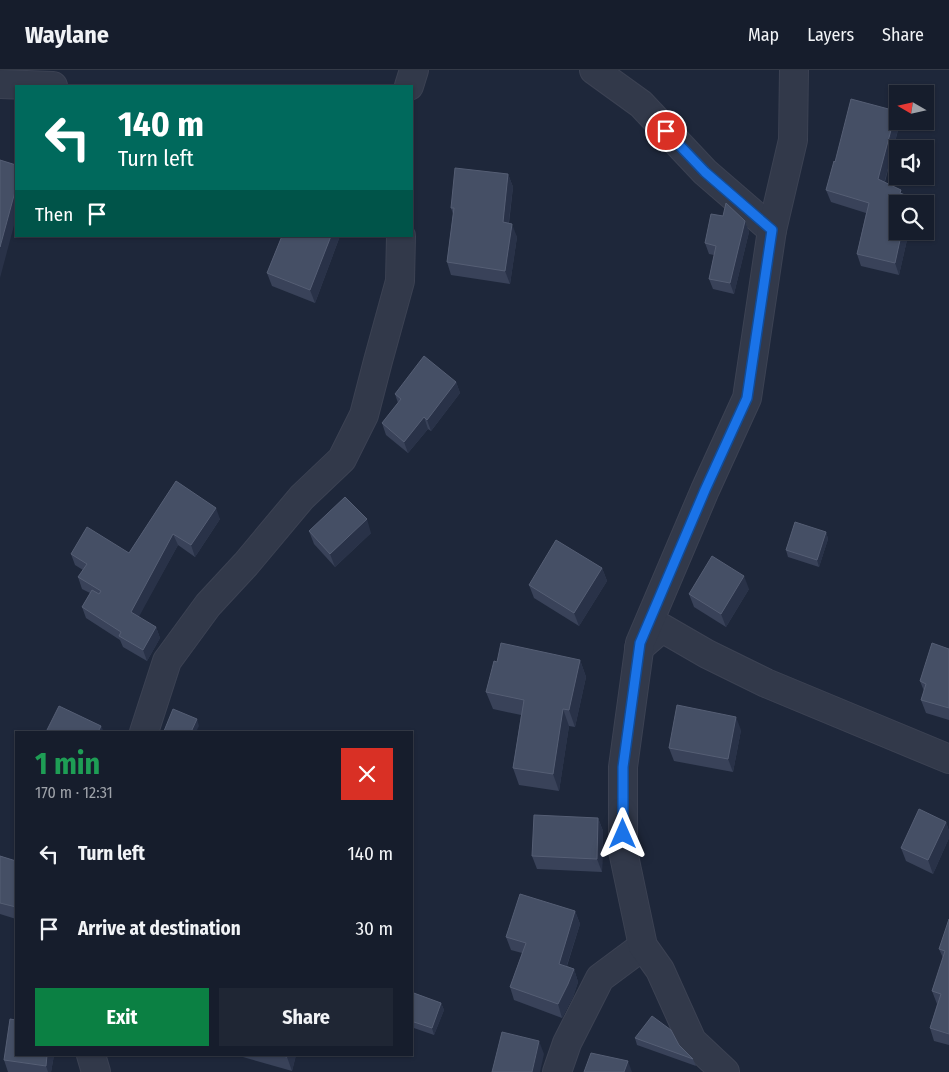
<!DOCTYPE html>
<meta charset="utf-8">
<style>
:root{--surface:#161d2c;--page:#1f2634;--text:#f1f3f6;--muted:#9ea2a9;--line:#353b48;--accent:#0b8043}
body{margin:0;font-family:"Fira Sans Condensed",sans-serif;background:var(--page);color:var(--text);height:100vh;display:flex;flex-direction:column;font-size:19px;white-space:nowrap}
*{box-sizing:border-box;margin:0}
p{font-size:16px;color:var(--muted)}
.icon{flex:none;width:28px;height:28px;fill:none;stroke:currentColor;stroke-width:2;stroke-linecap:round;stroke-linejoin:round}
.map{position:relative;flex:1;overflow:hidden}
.side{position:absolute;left:15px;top:661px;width:398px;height:325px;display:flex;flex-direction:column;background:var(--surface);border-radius:0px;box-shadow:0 1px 4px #0004,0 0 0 1px var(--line)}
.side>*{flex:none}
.top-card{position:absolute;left:15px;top:15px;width:398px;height:152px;border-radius:0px;box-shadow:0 1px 4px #0004,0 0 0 1px var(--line);background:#00695c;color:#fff;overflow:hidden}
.needle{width:32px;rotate:279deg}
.buttons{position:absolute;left:889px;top:15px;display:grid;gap:10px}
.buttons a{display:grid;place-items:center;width:45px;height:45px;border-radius:0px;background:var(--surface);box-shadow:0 1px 4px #0004,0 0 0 1px var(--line);font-size:25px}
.pin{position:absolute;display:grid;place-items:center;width:42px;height:42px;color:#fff;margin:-21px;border:2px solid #fff;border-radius:50%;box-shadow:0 1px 5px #0007}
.me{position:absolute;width:55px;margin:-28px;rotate:0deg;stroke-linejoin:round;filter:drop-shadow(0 0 4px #0008)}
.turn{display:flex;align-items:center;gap:18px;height:105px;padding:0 20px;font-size:22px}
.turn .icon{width:65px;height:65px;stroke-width:2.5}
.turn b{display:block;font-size:35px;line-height:42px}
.then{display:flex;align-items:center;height:48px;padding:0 20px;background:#0003;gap:10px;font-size:19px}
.round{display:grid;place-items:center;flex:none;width:52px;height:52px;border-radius:0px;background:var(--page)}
.overview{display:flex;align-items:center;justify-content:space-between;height:85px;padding:0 20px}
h1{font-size:30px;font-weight:700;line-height:38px;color:#1e9e55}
.button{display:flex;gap:10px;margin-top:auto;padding:10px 20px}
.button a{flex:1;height:58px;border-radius:0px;background:var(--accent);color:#fff;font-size:20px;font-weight:700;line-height:58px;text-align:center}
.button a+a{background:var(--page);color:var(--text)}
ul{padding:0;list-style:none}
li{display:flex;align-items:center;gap:15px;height:75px;padding:0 20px}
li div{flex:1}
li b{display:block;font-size:19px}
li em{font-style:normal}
header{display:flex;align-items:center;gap:30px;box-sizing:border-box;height:70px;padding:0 25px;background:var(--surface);border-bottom:1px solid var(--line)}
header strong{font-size:24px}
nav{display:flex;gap:28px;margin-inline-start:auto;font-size:18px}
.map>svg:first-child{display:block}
</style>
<header>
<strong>Waylane</strong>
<nav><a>Map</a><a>Layers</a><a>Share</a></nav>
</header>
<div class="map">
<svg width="949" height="1002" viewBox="0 0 949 1002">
<rect width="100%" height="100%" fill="#1e273a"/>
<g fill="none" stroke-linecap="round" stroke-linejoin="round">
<!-- minor casing -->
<g stroke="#3c4253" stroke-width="30">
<g id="minor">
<polyline points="594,0 641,34 705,102 772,160"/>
<polyline points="0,14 53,16"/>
<polyline points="409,16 414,0"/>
<polyline points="639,578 662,558 707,584 766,613 949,689"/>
<polyline points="144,662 167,591 208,535 246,494 302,427 342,389 364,345 378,291 400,211 401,166"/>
<polyline points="91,985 96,1002"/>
<polyline points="557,1002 567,973 600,908 643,876"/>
<polyline points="725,1002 692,971 660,900 643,876 623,781 623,697 640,573 705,420 747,328 772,160 793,70 794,0"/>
</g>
</g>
<!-- minor -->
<use href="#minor" stroke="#32394a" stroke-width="28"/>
</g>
<!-- wall -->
<g fill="#394259">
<polygon points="896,41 898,45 898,51 900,51 900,52 885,112 898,161 909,161 899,205 861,196 857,184 866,143 831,132 826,120 835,92"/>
<polygon points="508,104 513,117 509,153 517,167 510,214 451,205 447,192 453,144 451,138"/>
<polygon points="745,151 749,162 734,224 713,219 709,209 714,185 709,184 705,173"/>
<polygon points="282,166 340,166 315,233 272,216 267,203"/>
<polygon points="456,312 460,323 431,361 428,359 408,383 386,365 382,353 398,333 395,324"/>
<polygon points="176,411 220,449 195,487 178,475 138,547 156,557 160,568 147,591 123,577 120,570 86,548 82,537 90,523 82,519 78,507 83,500 75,495 71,484 129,483"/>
<polygon points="309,461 371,463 335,497 314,474"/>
<polygon points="826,462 828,469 819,497 788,487 786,480"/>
<polygon points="602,498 607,511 579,556 534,528 529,515"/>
<polygon points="749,519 726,557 694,537 689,524"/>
<polygon points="949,579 949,650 926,643 921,630 924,621 920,611"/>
<polygon points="580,590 586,607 575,657 569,656 559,721 519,715 513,698 521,645 493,639 486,622 497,592"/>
<polygon points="741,660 733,702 674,691 669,678"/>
<polygon points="598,748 603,761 602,802 537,799 532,786"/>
<polygon points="946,752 949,761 949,768 933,804 906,791 901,778"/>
<polygon points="0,786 16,791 16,849 0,844"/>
<polygon points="575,841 580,854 567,896 574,899 578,912 573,927 562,948 514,930 510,917 522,883 511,880 506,867"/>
<polygon points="949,849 949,975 934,971 930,958 937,934 932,921 943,888 939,879"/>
<polygon points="411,922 441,933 444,940 434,965 411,957"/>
<polygon points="635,968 679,975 693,989 696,996 637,975"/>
<polygon points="16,985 54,985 51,1002 8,1002 4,990"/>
<polygon points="236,985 296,985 292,1001"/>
</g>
<!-- shaded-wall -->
<g fill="#293248">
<polygon points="896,41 898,45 898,51 900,51 900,52 882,121 878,109"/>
<polygon points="508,104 513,117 507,165 503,152"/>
<polygon points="16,118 16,148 0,208 0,177"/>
<polygon points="910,127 912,134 908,134"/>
<polygon points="745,151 749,162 734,224 730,213"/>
<polygon points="512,154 517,167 510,214 505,201"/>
<polygon points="902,161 909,161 899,205 895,193"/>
<polygon points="331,166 340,166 315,233 310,220"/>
<polygon points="456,312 460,323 431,361 427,350"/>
<polygon points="424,347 428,359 408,383 404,372"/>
<polygon points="216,438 220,449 195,487 191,475"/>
<polygon points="367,449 371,463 335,497 330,484"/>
<polygon points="826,462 828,469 819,497 817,490"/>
<polygon points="173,464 178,475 135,554 131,542"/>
<polygon points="602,498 607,511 579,556 574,543"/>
<polygon points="744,506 749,519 726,557 721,544"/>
<polygon points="156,557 160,568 147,591 143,580"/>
<polygon points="580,590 586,607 575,657 569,640"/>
<polygon points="563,639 569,656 559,721 553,704"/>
<polygon points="736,647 741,660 733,702 728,689"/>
<polygon points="197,649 199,656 196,662 191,662"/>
<polygon points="101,656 104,662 98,662"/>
<polygon points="598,748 603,761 602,802 597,789"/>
<polygon points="946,752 949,761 949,768 933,804 928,790"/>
<polygon points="575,841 580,854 563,907 559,894"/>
<polygon points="574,899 578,912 573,927 562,948 558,934"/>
<polygon points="441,933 444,940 434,965 432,958"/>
<polygon points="539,971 544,984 540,1002 532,1002"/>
<polygon points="47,985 54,985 51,1002 48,1002 46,996"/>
<polygon points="288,985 296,985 292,1001 287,987"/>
<polygon points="628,991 632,1002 624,1002"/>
</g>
<!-- building -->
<g fill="#454f65" stroke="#555e74">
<polygon points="851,29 896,41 878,109 901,120 900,123 910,127 908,134 898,134 898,161 902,161 895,193 857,184 869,133 826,120 834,91 835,92"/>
<polygon points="0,90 16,95 16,118 0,177"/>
<polygon points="455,98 508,104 503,152 512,154 505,201 447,192 454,138 451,138"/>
<polygon points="726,133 745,151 730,213 709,209 716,176 705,173 711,144 723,146"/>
<polygon points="282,166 331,166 310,220 267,203"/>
<polygon points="424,286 456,312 427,350 424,347 404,372 382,353 401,329 395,324"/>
<polygon points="176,411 216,438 191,475 173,464 131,542 156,557 143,580 119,566 121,562 82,537 92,520 99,524 101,521 78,507 87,494 71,484 87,457 129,483"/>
<polygon points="345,427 367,449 330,484 309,461"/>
<polygon points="795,452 826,462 817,490 786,480"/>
<polygon points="556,470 602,498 574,543 529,515"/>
<polygon points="712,486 744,506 721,544 689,524"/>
<polygon points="501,573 580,590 569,640 563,639 553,704 513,698 524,630 486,622 494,591 497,592"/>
<polygon points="932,573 949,579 949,638 921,630 926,614 920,611"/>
<polygon points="677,635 736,647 728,689 669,678"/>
<polygon points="59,636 101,656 98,662 46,662"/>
<polygon points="173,639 197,649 191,662 167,662 164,661"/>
<polygon points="919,739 946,752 928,790 901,778"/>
<polygon points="534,745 598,748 597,789 532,786"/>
<polygon points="0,786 16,791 16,837 0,833"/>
<polygon points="520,824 575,841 559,894 574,899 568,914 558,934 510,917 526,873 506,867"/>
<polygon points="949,849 949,964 930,958 941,924 932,921 945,881 939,879"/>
<polygon points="411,922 441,933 432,958 411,951"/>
<polygon points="652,946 671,960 679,975 693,989 635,968"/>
<polygon points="10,949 16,950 16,985 47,985 46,996 4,990"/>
<polygon points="502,962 539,971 532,1002 492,1002"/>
<polygon points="591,983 628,991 624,1002 584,1002"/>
<polygon points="278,985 288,985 287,987"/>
</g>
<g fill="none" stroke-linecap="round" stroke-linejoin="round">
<!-- route casing -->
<g stroke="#114b97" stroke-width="12">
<polyline id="route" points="623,764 623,697 640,573 705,420 747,328 772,160 705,102 666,61"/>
</g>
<!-- route -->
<use href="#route" stroke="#1a73e8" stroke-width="9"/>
</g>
</svg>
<div class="buttons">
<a><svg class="needle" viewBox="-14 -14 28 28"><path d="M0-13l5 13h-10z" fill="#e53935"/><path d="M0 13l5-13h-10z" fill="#9ea2a9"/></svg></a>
<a><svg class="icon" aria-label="sound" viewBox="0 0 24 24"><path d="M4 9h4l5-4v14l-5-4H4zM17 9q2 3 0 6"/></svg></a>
<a><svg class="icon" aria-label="search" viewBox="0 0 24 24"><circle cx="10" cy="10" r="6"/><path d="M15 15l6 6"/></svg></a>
</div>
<div class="pin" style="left:666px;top:61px;background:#d93025"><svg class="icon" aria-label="arrive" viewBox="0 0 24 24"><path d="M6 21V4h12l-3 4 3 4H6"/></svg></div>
<svg class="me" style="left:623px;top:764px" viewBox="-20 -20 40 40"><path d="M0-17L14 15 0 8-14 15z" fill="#1a73e8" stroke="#fff" stroke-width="4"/></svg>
<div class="top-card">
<div class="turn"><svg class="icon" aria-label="left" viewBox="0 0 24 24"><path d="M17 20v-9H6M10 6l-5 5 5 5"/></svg><div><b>140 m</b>Turn left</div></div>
<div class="then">Then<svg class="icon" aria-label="arrive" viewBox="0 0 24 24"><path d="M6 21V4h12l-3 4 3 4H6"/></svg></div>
</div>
<section class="side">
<div class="overview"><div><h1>1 min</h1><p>170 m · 12:31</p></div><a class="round" style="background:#d93025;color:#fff"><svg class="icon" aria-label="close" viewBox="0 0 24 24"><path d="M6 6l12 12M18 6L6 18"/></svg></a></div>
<ul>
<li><svg class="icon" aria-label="left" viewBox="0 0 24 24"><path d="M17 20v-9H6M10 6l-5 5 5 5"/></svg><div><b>Turn left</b></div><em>140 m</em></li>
<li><svg class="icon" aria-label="arrive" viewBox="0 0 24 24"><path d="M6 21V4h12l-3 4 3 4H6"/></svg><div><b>Arrive at destination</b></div><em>30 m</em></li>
</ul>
<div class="button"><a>Exit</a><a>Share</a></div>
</section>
</div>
